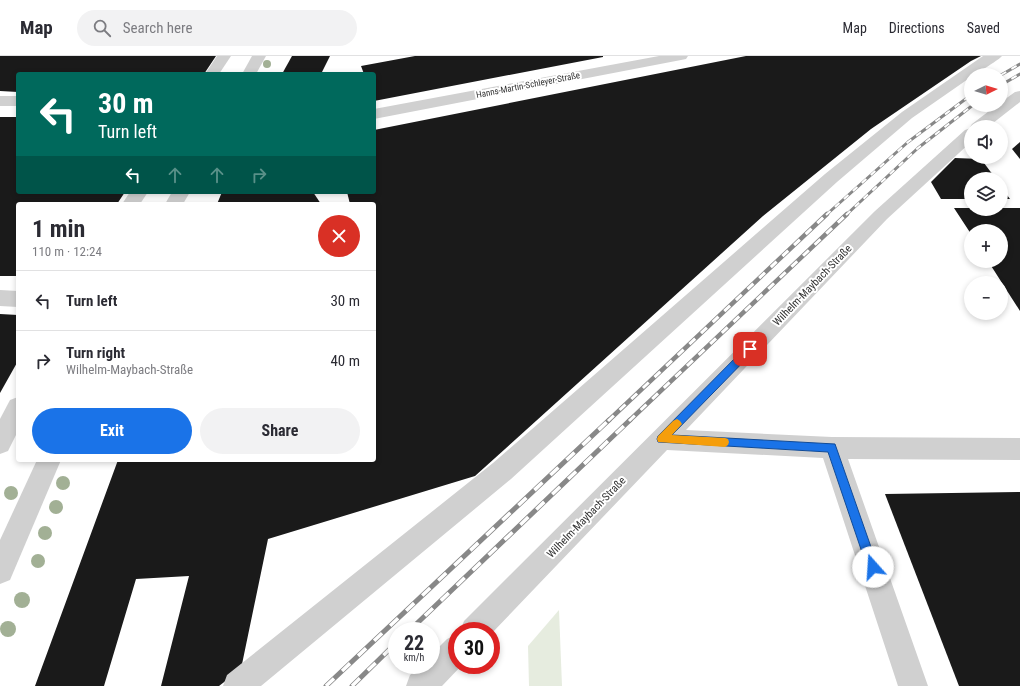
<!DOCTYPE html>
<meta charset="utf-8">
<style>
:root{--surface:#fff;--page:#f2f2f3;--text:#2b2b33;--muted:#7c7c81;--line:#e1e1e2;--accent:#1a73e8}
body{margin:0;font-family:"Roboto Condensed",sans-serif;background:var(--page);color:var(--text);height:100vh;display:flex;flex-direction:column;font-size:15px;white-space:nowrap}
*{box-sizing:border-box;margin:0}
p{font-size:13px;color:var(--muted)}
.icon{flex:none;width:22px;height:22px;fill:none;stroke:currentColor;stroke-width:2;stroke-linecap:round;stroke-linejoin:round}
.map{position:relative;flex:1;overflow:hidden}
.panel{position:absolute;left:16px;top:146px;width:360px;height:260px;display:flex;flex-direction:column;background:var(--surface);border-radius:4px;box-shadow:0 2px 6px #0003}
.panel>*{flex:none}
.hud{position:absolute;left:16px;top:16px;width:360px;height:122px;border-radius:4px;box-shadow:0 2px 6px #0003;background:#00695c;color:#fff;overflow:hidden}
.needle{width:26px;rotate:85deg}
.tools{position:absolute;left:964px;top:12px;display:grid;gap:8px}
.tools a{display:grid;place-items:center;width:44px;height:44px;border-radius:50%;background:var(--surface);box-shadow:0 2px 6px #0003;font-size:20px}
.speed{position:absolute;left:388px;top:566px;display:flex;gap:8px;font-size:20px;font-weight:700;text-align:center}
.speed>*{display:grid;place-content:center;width:52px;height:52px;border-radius:50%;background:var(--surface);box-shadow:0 2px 6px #0003;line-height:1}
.speed small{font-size:10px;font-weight:400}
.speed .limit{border:6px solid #d22;background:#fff;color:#111}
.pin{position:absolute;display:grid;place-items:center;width:34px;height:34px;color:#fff;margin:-17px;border-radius:8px;box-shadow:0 2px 6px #0006}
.me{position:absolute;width:44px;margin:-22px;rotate:341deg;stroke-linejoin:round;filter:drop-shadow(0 0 3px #0008)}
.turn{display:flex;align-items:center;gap:14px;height:84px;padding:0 16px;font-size:18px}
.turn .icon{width:52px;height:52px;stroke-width:2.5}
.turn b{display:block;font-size:28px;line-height:34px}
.lanes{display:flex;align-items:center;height:38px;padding:0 16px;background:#0003;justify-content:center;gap:20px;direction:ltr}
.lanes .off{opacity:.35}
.round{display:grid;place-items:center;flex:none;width:42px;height:42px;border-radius:21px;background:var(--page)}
.summary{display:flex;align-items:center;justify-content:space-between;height:68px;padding:0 16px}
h1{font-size:24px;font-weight:700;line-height:30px}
.cta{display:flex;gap:8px;margin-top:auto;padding:8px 16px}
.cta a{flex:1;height:46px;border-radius:24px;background:var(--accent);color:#fff;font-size:16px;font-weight:700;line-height:46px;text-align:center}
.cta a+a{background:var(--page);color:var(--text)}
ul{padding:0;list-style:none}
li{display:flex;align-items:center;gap:12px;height:60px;padding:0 16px;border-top:1px solid var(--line)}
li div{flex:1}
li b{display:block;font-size:15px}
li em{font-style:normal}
header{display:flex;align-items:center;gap:24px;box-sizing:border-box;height:56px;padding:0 20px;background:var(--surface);border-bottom:1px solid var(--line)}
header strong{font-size:19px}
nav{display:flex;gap:22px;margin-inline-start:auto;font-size:14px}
.search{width:280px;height:36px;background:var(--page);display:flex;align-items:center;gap:10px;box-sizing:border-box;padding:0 14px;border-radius:22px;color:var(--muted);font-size:15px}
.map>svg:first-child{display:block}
</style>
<header>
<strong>Map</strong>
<div class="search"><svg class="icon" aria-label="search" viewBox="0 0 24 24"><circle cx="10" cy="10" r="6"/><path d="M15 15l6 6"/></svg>Search here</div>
<nav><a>Map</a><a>Directions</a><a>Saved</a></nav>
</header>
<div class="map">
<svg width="1020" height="630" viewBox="0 0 1020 630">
<rect width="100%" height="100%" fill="#fff"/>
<!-- green -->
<polygon fill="#e6ecdf" points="559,554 562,630 529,630 528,590"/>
<!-- building -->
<g fill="#1a1a1a">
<polygon points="0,0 216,0 204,18 18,18 18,36 0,35"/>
<polygon points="292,0 330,0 321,18 282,18"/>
<polygon points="415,0 603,0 603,1 374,45 374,18 364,18 361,10"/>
<polygon points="746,0 981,0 971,5 871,73 763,160 475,420 268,483 241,613 219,630 161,630 189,520 136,523 104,630 35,630 118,404 374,404 374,148 350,148 347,136 374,136 374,74"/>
<polygon points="0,61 18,61 18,136 125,136 117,148 18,148 18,220 0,220"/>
<polygon points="1020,86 1020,103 1012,93"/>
<polygon points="955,102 981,103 996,123 971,123 971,143 941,143 931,126"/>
<polygon points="1001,131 1010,143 1001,143"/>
<polygon points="222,136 313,136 321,148 217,148"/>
<polygon points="954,152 1020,152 1020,255 988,205 1001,205 1001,175 971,175 971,178"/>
<polygon points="0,258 18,259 18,305 0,337"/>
<polygon points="1020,436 1020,630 959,630 885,438"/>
</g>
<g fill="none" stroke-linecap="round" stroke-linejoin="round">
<!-- minor -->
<g fill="#d0d0d0" fill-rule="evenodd">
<polygon points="217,0 231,0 219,18 205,18"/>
<polygon points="252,0 266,0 256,18 242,18"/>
<polygon points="659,0 688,0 686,3 681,4 374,63 374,53"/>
<path d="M983,0h19c-3,4 -22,15 -28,19h-3v2l-59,41 -75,64 -326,297 -250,207h-38l4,-11 266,-212 332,-289 77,-62z"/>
<polygon points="1020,35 1020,46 988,71 971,71 971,86 887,163 686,374 832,381 1020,382 1020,404 848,403 928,630 898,630 823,402 667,394 491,578 491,575 460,575 464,565 875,155 965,74 971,72 970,71 972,68 997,49 1001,49 1001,46 1015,36"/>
<rect x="0" y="40" width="18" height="10"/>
<polygon points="130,136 148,136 140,148 122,148"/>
<polygon points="172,136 190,136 183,148 165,148"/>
<polygon points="0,234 18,235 18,251 0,250"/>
<polygon points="18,341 18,375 8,395 0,398 0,363 10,344"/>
<polygon points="37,404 61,404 10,524 0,528 0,484"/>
<polygon points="457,578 457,609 462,609 442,630 406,630 410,619 421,609 431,609 431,599 447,583"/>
</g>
<!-- rail-far2 casing -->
<g stroke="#888" stroke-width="3">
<g id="rail-far2">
<polyline points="1001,19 1020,8"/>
<polyline points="1001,29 1020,18"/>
<polyline points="826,159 908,86 971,39"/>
<polyline points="846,159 918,92 973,49"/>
</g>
</g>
<!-- rail-far1 casing -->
<g stroke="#888" stroke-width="4.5">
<g id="rail-far1">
<polyline points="608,365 827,158"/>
<polyline points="629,365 847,158"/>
</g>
</g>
<!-- rail casing -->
<g stroke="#888" stroke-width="5">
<g id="rail">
<polyline points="409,575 630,364"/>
<polyline points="326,630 609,364"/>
<polyline points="352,630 397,586"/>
</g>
</g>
<!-- rail-far2 -->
<use href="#rail-far2" stroke="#fff" stroke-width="2" stroke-dasharray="6" stroke-linecap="butt"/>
<!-- rail-far1 -->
<use href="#rail-far1" stroke="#fff" stroke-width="3" stroke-dasharray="8" stroke-linecap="butt"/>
<!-- rail -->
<use href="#rail" stroke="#fff" stroke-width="3.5" stroke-dasharray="11" stroke-linecap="butt"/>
</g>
<!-- trees -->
<g fill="#a2b095">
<circle cx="267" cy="8" r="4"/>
<circle cx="63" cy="427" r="7"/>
<circle cx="11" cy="437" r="7"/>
<circle cx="56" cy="451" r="7"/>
<circle cx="45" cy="477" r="7"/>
<circle cx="38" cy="505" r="7"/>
<circle cx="22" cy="544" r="8"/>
<circle cx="8" cy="573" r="8"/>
</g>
<!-- route -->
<polygon fill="#1a73e8" stroke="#114b97" points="750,290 754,293 753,296 672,379 835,388 878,511 877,515 873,516 869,515 867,511 828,396 658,386 657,383 658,380 746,291"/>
<!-- slow -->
<polygon fill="#f59e0b" points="677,363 680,365 682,368 672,379 725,382 728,383 729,386 728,389 725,391 658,386 657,383 658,380 673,365"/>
<g text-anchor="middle" stroke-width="4" stroke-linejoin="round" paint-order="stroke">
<!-- far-street labels -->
<g font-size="9" fill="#333" stroke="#fff">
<text transform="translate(528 29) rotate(-11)" y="3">Hanns-Martin-Schleyer-Straße</text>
</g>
<!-- street labels -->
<g font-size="11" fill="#333" stroke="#fff">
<text transform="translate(812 229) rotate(-46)" y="4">Wilhelm-Maybach-Straße</text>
<text transform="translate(586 461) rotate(-46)" y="4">Wilhelm-Maybach-Straße</text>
</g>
</g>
</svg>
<div class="tools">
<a><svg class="needle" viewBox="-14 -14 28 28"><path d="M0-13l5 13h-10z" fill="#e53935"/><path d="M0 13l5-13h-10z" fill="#7c7c81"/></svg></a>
<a><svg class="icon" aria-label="sound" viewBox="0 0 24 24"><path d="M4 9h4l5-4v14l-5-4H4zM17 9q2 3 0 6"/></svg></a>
<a><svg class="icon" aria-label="layers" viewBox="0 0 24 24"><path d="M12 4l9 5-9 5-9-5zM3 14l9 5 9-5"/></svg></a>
<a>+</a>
<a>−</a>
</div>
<div class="speed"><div>22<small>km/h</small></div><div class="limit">30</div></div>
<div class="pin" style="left:750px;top:293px;background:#d93025"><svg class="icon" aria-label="arrive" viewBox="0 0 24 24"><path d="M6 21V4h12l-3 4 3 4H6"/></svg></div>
<svg class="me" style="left:873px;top:511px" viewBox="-20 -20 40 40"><circle r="19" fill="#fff"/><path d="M0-13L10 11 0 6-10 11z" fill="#1a73e8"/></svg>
<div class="hud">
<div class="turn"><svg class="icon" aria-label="left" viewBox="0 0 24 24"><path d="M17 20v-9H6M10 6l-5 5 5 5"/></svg><div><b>30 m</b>Turn left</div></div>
<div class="lanes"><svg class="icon" aria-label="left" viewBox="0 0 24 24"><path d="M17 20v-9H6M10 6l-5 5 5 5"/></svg><svg class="icon off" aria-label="ahead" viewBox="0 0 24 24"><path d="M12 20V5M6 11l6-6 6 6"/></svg><svg class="icon off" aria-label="ahead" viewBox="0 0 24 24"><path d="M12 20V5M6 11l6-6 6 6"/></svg><svg class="icon off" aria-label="right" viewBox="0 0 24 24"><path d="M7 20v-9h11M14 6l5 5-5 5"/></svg></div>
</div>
<section class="panel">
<div class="summary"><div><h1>1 min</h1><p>110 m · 12:24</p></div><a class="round" style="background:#d93025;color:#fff"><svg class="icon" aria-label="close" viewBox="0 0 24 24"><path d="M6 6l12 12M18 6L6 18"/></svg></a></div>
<ul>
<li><svg class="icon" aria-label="left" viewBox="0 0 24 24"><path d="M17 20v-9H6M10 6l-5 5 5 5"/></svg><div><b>Turn left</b></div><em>30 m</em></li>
<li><svg class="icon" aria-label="right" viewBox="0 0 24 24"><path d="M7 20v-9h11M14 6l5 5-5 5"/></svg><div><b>Turn right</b><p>Wilhelm-Maybach-Straße</p></div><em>40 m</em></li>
</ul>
<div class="cta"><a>Exit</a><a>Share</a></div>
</section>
</div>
